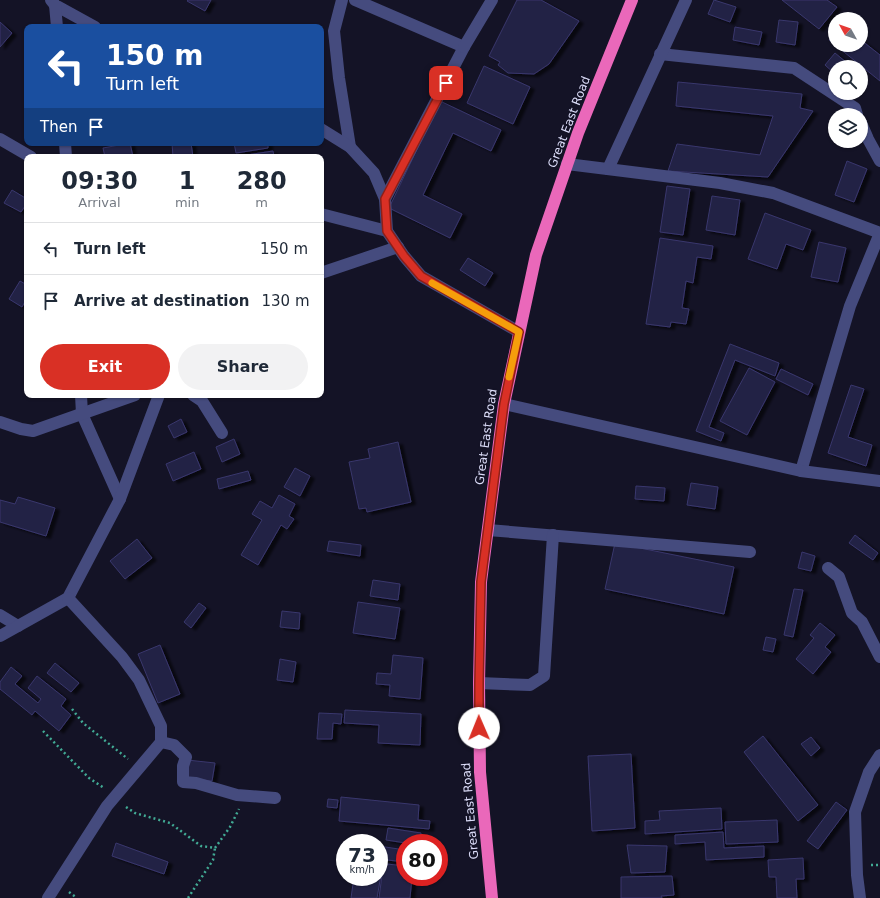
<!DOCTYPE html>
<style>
:root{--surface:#fff;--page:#f2f2f3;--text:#1f2937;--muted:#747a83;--line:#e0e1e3;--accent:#d93025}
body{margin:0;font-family:"DejaVu Sans",sans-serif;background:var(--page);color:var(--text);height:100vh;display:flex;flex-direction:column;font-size:15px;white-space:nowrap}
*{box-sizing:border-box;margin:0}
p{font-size:13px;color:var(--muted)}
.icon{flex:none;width:22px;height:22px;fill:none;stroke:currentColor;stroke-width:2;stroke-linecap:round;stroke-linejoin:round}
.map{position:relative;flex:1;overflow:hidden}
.side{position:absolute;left:24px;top:154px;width:300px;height:244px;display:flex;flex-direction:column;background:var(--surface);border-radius:8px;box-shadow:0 1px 3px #0004}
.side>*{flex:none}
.banner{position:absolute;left:24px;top:24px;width:300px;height:122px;border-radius:8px;box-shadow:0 1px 3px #0004;background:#1a4fa0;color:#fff;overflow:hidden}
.needle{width:26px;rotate:310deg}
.tools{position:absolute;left:828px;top:12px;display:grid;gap:8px}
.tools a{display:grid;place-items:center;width:40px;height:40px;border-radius:50%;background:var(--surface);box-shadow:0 1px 3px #0004;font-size:20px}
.speed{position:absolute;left:336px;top:834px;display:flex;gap:8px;font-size:20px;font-weight:700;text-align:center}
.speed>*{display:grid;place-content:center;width:52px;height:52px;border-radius:50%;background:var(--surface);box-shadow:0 1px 3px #0004;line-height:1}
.speed small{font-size:10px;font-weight:400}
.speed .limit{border:6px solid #d22;background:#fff;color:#111}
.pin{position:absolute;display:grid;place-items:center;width:34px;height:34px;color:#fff;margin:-17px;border-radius:8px;box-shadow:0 2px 6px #0006}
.me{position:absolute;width:44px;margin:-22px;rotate:359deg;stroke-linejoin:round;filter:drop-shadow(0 0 3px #0008)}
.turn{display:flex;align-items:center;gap:14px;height:84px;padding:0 16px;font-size:18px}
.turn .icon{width:52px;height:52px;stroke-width:2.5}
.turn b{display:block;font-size:28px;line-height:34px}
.then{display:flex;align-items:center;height:38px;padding:0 16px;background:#0003;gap:8px;font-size:15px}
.eta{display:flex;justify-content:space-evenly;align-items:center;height:68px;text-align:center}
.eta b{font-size:24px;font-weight:600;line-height:28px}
.button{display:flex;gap:8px;margin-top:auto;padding:8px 16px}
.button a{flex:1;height:46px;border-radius:24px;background:var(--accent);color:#fff;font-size:16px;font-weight:600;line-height:46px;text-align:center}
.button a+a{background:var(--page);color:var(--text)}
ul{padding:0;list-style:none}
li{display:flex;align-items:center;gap:12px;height:52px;padding:0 16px;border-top:1px solid var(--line)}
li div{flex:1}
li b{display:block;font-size:15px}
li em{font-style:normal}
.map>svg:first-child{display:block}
</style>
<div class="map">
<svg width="880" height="898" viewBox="0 0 880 898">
<defs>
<filter id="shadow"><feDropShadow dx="4.5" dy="2.5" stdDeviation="1" flood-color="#0009"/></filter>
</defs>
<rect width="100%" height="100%" fill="#141326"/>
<!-- building -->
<g fill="#232244" stroke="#39376d" filter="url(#shadow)">
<polygon points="188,0 211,0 205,11 187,1"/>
<polygon points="517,0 541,0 579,21 549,64 534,74 508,73 498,65 500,62 489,56"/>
<polygon points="714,0 736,7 730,22 708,14"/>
<polygon points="782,0 827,0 837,7 819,29"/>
<polygon points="779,20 798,22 795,45 776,42"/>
<polygon points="0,22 12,33 0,47"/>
<polygon points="735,27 762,32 759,45 733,40"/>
<polygon points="835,33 835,45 861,45 861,40 880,55 880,81 829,40"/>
<polygon points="835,53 852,67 835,67 835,74 825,65"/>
<polygon points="484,66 530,87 513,124 467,103"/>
<polygon points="678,82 802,94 800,108 813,111 768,177 668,171 677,144 760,155 773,116 676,106"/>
<polygon points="440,101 501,130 491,151 453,133 423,195 462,214 450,238 389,208"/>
<polygon points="130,143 133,157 105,157 103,148"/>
<polygon points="172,143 191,143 193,157 173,157"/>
<polygon points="234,143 268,143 268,148 236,153"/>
<polygon points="273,151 274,157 234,157"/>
<polygon points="847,161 867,169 854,202 835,195"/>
<polygon points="667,186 690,189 683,235 660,232"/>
<polygon points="12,190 27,199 27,203 21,212 4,203"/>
<polygon points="712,196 740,200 735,235 706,230"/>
<polygon points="765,213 811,230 803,250 786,244 777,269 748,259"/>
<polygon points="660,238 713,246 711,259 697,257 693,283 686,281 682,308 689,309 686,324 671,322 670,327 646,324"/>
<polygon points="819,242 846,248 838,282 811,277"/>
<polygon points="468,258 493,273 485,286 460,270"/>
<polygon points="20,281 27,285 27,298 22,307 9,299"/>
<polygon points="730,344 779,363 775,376 735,360 709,427 724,433 721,441 696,431"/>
<polygon points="749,368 775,382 747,435 720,421"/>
<polygon points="781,369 813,384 808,395 776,379"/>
<polygon points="851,385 864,389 848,437 872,445 866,466 828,453"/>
<polygon points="181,419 187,432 174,438 168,426"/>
<polygon points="234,439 240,454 222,462 216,447"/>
<polygon points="398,442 411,502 367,512 366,508 359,509 349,462 370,458 368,449"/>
<polygon points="194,452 201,469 173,481 166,464"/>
<polygon points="295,468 310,476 300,496 284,487"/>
<polygon points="248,471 251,480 219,489 217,479"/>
<polygon points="691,483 718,487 715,509 687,505"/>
<polygon points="636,486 665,488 664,501 635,499"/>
<polygon points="279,495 295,504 289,516 294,519 287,529 281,525 258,565 241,555 262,520 252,514 260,501 272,508"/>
<polygon points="18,497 55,508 46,536 0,522 0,500 15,504"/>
<polygon points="855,535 878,553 873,560 849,543"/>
<polygon points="137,539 152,558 125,579 110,561"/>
<polygon points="329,541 361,545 360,556 327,551"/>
<polygon points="615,543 734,567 724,614 605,589"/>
<polygon points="802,552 815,556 811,571 798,568"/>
<polygon points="373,580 400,584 398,600 370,596"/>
<polygon points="794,589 803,590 793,637 784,635"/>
<polygon points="358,602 400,608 395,639 353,633"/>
<polygon points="199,603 206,608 191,628 184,622"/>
<polygon points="282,611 300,613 299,629 280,627"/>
<polygon points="820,623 835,635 825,647 831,652 813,674 796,659 814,638 810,635"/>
<polygon points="766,637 776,639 773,652 763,650"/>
<polygon points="160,645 180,694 158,703 138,654"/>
<polygon points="393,655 423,658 420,699 389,696 390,685 376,684 377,673 391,674"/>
<polygon points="280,659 296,662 293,682 277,680"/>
<polygon points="55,663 79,683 71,692 47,673"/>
<polygon points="11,667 22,676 15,684 38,703 41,699 28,688 37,676 66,699 61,706 71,715 59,731 35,711 32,715 0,689 0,682"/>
<polygon points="345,710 421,714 420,745 378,743 379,725 344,723"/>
<polygon points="319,713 342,714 341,724 333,723 332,739 317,739"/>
<polygon points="763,736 818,805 798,821 744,752"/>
<polygon points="811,737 820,748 811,756 801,744"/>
<polygon points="631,754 635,828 592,831 588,756"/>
<polygon points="187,760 215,763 212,781 185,778"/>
<polygon points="341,797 419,805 418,820 430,821 429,829 339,821"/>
<polygon points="328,799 338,800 337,808 327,807"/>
<polygon points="836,802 847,810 818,849 807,841"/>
<polygon points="721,808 722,829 645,834 645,821 660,820 659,811"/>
<polygon points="777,820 778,842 726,844 725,822"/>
<polygon points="388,828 421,833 420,843 406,843 386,840"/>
<polygon points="723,832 724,848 764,846 764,857 706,860 705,842 675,844 675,835"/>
<polygon points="116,843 168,862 164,874 112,856"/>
<polygon points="627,845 667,846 665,872 631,873"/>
<polygon points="379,846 405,850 405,862 379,859"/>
<polygon points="803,858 804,879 796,879 797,898 777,898 776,877 769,877 768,860"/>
<polygon points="387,864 405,866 405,877 412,877 410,898 379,898 383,868 386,868"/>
<polygon points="379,874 381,875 377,898 351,898 354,877 379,877"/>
<polygon points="672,876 674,895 661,896 662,898 621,898 621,877"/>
</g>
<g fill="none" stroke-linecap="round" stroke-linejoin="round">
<!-- path -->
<g stroke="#41aa94" stroke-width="2.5" stroke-dasharray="2 3" stroke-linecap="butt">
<polyline points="72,709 83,723 128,759"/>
<polyline points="43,731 89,778 104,788"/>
<polyline points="126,807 135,813 170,823 201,846 215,848 230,827 239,809"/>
<polyline points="871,865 880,865"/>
<polyline points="69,892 77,898"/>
<polyline points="188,898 213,860 215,848"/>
</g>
<!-- minor -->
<g stroke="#454b7e" stroke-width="12">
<polyline points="51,0 55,5 95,27"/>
<polyline points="342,0 334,31 339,78 350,147"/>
<polyline points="355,0 464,47 385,199"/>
<polyline points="55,5 57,27"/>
<polyline points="464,47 492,0"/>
<polyline points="660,54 794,68 855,108 857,115"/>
<polyline points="861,123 868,139 880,161"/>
<polyline points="321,129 350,147 374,173 385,199 387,231 404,256 421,276 519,332"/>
<polyline points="0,139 31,157"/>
<polyline points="65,143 66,157"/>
<polyline points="567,164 720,183 773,193 880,233 850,306 801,471"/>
<polyline points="608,169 686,0"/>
<polyline points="321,214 387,231"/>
<polyline points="321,273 398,247"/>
<polyline points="81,395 82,414 120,499"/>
<polyline points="193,395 202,401 222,433"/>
<polyline points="504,404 801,471 880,481"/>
<polyline points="0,422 21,429 33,431 135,395"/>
<polyline points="488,530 750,552"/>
<polyline points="828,568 839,577 852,613 862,622 880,657"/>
<polyline points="0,615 18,626"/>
<polyline points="0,636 68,598 120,499 159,395"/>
<polyline points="479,683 530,685 544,676 553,535"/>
<polyline points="161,742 174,745 186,757 183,766 183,782 196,783 237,795 275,798"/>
<polyline points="48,898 107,806 161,742 161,726 139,680 122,657 68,598"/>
<polyline points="860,898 857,875 855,812 869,772 880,755"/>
</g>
<!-- highway -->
<polyline stroke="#ea68ba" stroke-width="12" points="492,898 480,772 479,683 481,582 504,404 536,255 578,133 632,0"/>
</g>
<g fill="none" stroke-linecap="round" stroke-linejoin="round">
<!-- route casing -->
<g stroke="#8d1f18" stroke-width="10">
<polyline id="route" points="446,83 385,199 387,231 404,256 421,276 519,332 504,404 481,582 479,683 479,728"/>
</g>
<!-- route -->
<use href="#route" stroke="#d93025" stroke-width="7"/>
<!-- slow -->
<polyline stroke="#f59e0b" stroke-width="7" points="432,283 519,332 509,377"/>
</g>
<g text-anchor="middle" stroke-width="3" stroke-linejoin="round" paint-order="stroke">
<!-- street labels -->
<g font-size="12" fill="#dddefa" stroke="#141326">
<text transform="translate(569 122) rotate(-69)" y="4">Great East Road</text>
<text transform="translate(486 437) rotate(-82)" y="4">Great East Road</text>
<text transform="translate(470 811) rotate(-95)" y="4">Great East Road</text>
</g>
</g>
</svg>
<div class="tools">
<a><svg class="needle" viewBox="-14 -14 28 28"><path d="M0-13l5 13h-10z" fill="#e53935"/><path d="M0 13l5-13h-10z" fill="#747a83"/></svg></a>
<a><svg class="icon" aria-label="search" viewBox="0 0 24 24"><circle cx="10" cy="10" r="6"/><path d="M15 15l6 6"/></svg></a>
<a><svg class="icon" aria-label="layers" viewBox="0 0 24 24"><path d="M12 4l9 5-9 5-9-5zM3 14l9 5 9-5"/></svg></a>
</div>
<div class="speed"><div>73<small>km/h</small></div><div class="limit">80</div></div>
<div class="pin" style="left:446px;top:83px;background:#d93025"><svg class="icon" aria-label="arrive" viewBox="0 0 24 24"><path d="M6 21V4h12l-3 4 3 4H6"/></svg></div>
<svg class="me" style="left:479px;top:728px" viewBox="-20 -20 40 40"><circle r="19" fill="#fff"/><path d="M0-13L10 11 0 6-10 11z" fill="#d93025"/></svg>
<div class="banner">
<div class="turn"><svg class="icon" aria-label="left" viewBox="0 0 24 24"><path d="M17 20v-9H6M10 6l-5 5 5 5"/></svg><div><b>150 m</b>Turn left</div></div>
<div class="then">Then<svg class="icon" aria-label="arrive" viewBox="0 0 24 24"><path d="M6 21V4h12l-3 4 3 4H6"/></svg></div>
</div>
<section class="side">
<div class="eta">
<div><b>09:30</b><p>Arrival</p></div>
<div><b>1</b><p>min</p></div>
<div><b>280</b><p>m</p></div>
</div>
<ul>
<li><svg class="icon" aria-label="left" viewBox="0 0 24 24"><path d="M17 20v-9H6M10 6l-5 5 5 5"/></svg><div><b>Turn left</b></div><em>150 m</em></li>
<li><svg class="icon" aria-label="arrive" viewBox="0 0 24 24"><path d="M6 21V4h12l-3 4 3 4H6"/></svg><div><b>Arrive at destination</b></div><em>130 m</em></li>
</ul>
<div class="button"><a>Exit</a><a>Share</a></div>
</section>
</div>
